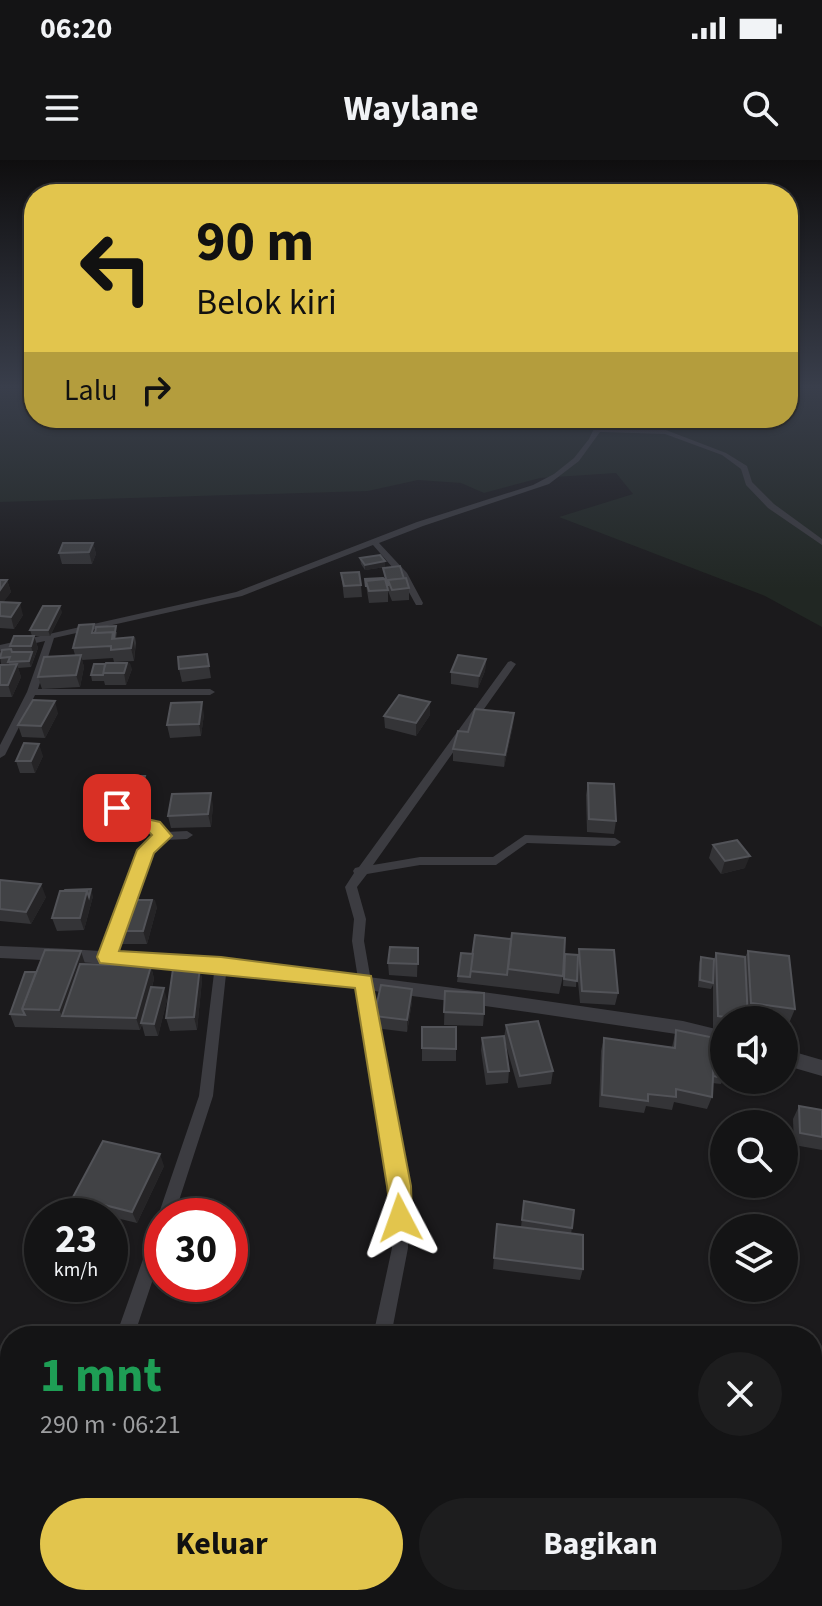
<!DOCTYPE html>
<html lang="id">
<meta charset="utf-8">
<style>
:root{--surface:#141415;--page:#1d1d1e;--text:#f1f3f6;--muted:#9d9ea0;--line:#333334;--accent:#e2c54d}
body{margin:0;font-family:"Source Sans 3",sans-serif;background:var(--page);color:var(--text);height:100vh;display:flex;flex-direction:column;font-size:30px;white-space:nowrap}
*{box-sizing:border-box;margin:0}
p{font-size:26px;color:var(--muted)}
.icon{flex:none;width:44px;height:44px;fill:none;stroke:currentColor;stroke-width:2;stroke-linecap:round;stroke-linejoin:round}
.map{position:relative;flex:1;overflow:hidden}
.side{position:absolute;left:0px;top:1166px;width:822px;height:280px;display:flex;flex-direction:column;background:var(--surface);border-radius:32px 32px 0 0;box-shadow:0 2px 6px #0004,0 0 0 2px var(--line)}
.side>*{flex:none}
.hud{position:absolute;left:24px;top:24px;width:774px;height:244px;border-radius:32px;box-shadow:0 2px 6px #0004,0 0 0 2px var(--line);background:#e2c54d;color:#111;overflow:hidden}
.controls{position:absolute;left:710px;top:846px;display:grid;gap:16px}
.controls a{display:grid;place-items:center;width:88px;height:88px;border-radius:50%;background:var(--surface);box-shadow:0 2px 6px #0004,0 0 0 2px var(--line);font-size:40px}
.speed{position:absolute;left:24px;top:1038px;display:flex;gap:16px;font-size:40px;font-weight:700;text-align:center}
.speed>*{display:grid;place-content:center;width:104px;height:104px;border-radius:50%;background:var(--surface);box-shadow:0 2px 6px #0004,0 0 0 2px var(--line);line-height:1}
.speed small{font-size:20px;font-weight:400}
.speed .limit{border:12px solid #d22;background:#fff;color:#111}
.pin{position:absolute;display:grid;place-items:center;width:68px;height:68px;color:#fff;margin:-34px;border-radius:16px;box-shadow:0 4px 12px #0006}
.me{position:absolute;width:88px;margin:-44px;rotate:356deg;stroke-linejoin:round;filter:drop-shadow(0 0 6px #0008)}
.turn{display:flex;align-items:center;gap:28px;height:168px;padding:0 40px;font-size:36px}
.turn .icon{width:104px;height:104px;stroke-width:2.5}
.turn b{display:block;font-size:56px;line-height:68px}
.then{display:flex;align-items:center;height:76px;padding:0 40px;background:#0003;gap:16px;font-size:30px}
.round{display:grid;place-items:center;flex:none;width:84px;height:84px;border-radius:42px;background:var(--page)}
.headline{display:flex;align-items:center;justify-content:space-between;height:136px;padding:0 40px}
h1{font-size:48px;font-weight:700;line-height:60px;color:#1e9e55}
.cta{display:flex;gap:16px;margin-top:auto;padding:16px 40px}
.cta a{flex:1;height:92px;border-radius:48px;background:var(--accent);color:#111;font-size:32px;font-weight:700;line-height:92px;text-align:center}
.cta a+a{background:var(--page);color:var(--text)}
.status{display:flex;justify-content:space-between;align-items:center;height:56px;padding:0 40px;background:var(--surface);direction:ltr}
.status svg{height:22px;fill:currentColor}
header{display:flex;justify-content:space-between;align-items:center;height:104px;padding:0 40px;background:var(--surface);font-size:36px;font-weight:700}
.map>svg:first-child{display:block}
</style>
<div class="status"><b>06:20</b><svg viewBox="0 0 49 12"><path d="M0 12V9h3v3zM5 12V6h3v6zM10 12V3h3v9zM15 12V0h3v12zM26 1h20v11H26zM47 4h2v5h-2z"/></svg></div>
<header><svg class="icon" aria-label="menu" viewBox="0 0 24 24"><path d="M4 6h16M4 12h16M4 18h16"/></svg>Waylane<svg class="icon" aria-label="search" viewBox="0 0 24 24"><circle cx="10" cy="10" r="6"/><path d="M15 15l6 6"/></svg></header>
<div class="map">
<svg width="822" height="1446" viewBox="0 0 822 1446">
<rect width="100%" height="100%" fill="#1b1a1c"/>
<!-- green -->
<polygon fill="#212723" points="0,226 34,226 34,258 788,258 788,226 822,226 822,467 765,436 559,357 633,334 616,313 540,318 484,333 461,323 418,320 368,331 0,342"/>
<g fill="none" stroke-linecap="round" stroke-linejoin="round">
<!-- minor -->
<g fill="#3c3c41" fill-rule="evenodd">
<polygon points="599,258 605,258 602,268 666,270 726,293 747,306 752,322 774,344 822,379 822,385 768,348 746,325 741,309 722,295 665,274 600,272 579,301 549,324 423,366 379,383 407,413 423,443 422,445 416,445 400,416 373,385 242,436 54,478 38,529 210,529 215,532 210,535 35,535 5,595 0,598 0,585 27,532 45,481 0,491 0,485 236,432 417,362 533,325 554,314 574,298 589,279"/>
<polygon points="511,501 516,504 373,705 420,697 493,697 525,675 615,678 621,682 615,686 527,683 496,705 420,705 367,714 357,727 366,759 364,781 407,1026 408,1088 391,1176 373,1176 392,1088 391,1026 352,781 354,759 345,727 354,713 353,711 355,708 359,707 508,502"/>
<polygon points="117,644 121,645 126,657 158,663 166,672 187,671 193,675 187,679 166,680 151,692 113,797 112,800 102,800 101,797 140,690 156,676 150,669 118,663 111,648"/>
<polygon points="221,800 226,801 227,805 213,936 174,1056 162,1056 162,1092 134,1176 116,1176 154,1068 156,1063 160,1061 158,1056 199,936 215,805 216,801"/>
<polygon points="0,1265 10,1268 10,1286 0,1283"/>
<polygon points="438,1436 458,1436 462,1446 442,1446"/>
</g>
<!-- tertiary -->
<g fill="#3c3c41" fill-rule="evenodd">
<path d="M0,786c230,8 456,41 683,75l41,10v16l-41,-12c-227,-34 -453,-68 -683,-77z"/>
<polygon points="784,889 822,900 822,916 784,905"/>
</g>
</g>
<!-- wall -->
<g fill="#343437">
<polygon points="93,383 96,394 92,404 62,404 59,393"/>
<polygon points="360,398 385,401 385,407 365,410 361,404"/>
<polygon points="383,408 404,419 409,428 409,440 392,441 388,431 388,442 369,443 365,419 385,419"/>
<polygon points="341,413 361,425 362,437 344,438"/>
<polygon points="0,420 7,420 11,432 3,442 23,455 14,469 0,468"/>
<polygon points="62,452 50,476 32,476 30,470"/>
<polygon points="96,470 117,472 116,478 135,477 136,483 134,501 114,502 113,498 82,500 84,507 80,527 42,529 38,517 75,495 73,488"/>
<polygon points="34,476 38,488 31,507 18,508 21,517 12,537 0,537 0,505 9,505 9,503 1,504 0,496 11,489 10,486"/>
<polygon points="207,494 211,518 182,522 179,509"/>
<polygon points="486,499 485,511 478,528 451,524 451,512"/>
<polygon points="132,509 126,525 105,525 104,521 92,521 91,515"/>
<polygon points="58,553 45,578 22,577 18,565"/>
<polygon points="514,553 513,566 504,607 453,601 453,589 468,572"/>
<polygon points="204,554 201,576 170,578 167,565"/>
<polygon points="430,555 416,576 385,568 384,556"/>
<polygon points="43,596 35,613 20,613 16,601"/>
<polygon points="588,623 616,661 614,674 587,672 586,635"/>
<polygon points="148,628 143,646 101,646 98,633"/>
<polygon points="213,645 211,667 171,668 168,656"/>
<polygon points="713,685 745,708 721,714 709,698"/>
<polygon points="0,720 46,737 31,764 0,761"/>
<polygon points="93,736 84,770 57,771 52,758"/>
<polygon points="157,747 147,784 118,784 114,771"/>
<polygon points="418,788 417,817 389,815 388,803"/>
<polygon points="579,789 618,833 615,845 580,843 577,811 576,827 563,826 564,800 578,795"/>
<polygon points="748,791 795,849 787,868 784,867 784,860 724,860 724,870 713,869 713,825 711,829 698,827 699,803 701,797 714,799 716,793 745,797"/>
<polygon points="461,793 563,816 559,834 457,822"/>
<polygon points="85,804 151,806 154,819 152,827 167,840 158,876 145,876 142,865 140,870 15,867 10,854 36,812"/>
<polygon points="200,807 202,820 197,870 170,871 166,858"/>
<polygon points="412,829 412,842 407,872 375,868 374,856"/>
<polygon points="445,831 484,854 483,866 444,865"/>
<polygon points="506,865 553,911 551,924 518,928 504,878"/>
<polygon points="422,867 456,889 456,901 422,901"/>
<polygon points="676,870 714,884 723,918 721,924 712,923 712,937 707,949 674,942 672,950 646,946 644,953 599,947 601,891 604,878 672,887"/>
<polygon points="482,878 509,911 508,923 486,925 481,890"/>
<polygon points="799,946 822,950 822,990 794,985 793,959"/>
<polygon points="164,1006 137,1063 79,1049 73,1037"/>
<polygon points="524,1041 572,1068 571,1074 583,1109 580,1120 493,1109 497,1064 521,1067"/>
</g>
<!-- shaded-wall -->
<g fill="#252426">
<polygon points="93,383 96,394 92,404 89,392"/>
<polygon points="385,401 385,407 365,410 365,405"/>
<polygon points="7,420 11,432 0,447 0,430"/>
<polygon points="20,443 23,455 14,469 11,457"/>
<polygon points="60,446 62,452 50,476 48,470"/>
<polygon points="34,476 38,488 34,498 31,486"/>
<polygon points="133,477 135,489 134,501 131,488"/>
<polygon points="32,492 34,498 31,507 29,501"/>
<polygon points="81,495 84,507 80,527 76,515"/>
<polygon points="486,499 485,511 478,528 479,516"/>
<polygon points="127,503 130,503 132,509 126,525 124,513"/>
<polygon points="17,504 21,517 12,537 8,525"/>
<polygon points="55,541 58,553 45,578 41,566"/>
<polygon points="202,542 204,554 201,576 199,564"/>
<polygon points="430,542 430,555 416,576 416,563"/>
<polygon points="514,553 513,566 504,607 505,595"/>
<polygon points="39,584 43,596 35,613 31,601"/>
<polygon points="145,616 148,628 143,646 140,633"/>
<polygon points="211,633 213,645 211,667 208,654"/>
<polygon points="750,696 745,708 721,714 725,701"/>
<polygon points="41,724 46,737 31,764 26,752"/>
<polygon points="91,729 93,736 84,770 80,758 87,731"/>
<polygon points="152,740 155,740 157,747 147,784 143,771"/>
<polygon points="81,791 87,810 62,856 59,850"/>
<polygon points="151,806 154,819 140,870 136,858"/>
<polygon points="200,807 202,820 197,870 194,857"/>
<polygon points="164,828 167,840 158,876 154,864"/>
<polygon points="412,829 412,842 407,872 407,860"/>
<polygon points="160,994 164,1006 137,1063 132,1052"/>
</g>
<!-- building -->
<g fill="#414245" stroke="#525358" stroke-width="2">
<polygon points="63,383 93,383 89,392 59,393"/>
<polygon points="380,395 385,401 365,405 360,398"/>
<polygon points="400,406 404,419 388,420 388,426 383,408"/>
<polygon points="359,412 361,425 344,426 341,413"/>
<polygon points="383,418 384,419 366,421 366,427 365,419"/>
<polygon points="406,418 409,428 392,430 388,420"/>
<polygon points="385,419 388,430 369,431 366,421"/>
<polygon points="0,420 7,420 0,430"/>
<polygon points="0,442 20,443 11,457 0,456"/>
<polygon points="43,446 60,446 48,470 30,470"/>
<polygon points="94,464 92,473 113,472 112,479 133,477 131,488 111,490 111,486 73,488 79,465"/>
<polygon points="116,466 114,478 113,472 95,473 96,467"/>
<polygon points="14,476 34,476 31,486 10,486"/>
<polygon points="11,489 12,492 32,492 29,501 8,502 10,497 0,498 2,490"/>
<polygon points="207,494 209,506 179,509 178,497"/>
<polygon points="81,495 76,515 38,517 44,497"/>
<polygon points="458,495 486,499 479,516 451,512"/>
<polygon points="106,503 127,503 124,513 102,513"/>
<polygon points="17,504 8,525 0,525 0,505"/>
<polygon points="94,504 105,504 103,515 91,515"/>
<polygon points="399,535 430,542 416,563 384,556"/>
<polygon points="33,540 55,541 41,566 18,565"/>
<polygon points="202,542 199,564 167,565 171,543"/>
<polygon points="475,549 514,553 505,595 453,589 458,571 468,572"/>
<polygon points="24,583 39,584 31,601 16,601"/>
<polygon points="103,616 145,616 140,633 98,633"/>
<polygon points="588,623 614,624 616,661 589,659"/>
<polygon points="211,633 208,654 168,656 172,634"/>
<polygon points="737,680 750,696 725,701 713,685"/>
<polygon points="0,720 41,724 26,752 0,749"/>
<polygon points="91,729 89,737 87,731 64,731 65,730"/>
<polygon points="60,731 87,731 80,758 52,758"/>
<polygon points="123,740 152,740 143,771 114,771"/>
<polygon points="512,773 565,778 563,816 508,809"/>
<polygon points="475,775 511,779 507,815 470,811"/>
<polygon points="390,787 418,788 418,804 388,803"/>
<polygon points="579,789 614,790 618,833 582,831"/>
<polygon points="45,790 81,791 59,850 22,849"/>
<polygon points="748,791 789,796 795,849 751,843"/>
<polygon points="461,793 473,794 470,817 458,816"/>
<polygon points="716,793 745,797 748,860 718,856"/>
<polygon points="565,794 578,795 577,821 564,819"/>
<polygon points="701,797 714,799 713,823 700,820"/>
<polygon points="80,804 151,806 136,858 62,856"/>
<polygon points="200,807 194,857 166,858 173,809"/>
<polygon points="25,812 36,812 22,849 25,855 10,854"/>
<polygon points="381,825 412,829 407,860 374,856"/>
<polygon points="151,827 164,828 154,864 141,863"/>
<polygon points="445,831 484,833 484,854 444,852"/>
<polygon points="538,861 553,911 520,916 506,865"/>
<polygon points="422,867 456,867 456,889 422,888"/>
<polygon points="676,870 715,878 712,937 676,929 676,937 648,934 648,941 602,935 604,878 675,888"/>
<polygon points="504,876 509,911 488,912 482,878"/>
<polygon points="714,884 724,886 723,918 713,916"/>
<polygon points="799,946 822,950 822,977 800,973"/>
<polygon points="103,981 160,994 132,1052 73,1037"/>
<polygon points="524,1041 574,1050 572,1068 522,1060"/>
<polygon points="497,1064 583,1075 583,1109 494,1098"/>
</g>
<!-- sky -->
<linearGradient id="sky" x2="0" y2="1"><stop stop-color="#0f0e0f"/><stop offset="0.53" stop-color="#393e4b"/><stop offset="1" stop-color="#393e4b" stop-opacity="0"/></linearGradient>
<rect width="822" height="428" fill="url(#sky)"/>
<!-- route -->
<polygon fill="#e2c54d" stroke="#938032" stroke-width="2" points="117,643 123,644 129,655 160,662 172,676 154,693 119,791 221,797 371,816 411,1026 412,1058 409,1066 400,1069 392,1066 387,1026 355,828 100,803 97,797 137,690 152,675 148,671 116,664 109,648"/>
</svg>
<div class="controls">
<a><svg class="icon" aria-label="sound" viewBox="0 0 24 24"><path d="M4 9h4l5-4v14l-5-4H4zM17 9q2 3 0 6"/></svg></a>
<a><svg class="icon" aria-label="search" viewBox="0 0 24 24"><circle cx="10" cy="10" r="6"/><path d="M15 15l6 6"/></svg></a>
<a><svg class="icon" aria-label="layers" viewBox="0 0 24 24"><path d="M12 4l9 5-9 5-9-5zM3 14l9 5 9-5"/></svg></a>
</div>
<div class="speed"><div>23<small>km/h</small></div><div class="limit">30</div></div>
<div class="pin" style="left:117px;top:648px;background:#d93025"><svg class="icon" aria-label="arrive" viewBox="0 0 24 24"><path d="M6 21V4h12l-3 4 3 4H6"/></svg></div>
<svg class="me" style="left:400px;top:1058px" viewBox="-20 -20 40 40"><path d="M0-17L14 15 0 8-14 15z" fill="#e2c54d" stroke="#fff" stroke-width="4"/></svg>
<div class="hud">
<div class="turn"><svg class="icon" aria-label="left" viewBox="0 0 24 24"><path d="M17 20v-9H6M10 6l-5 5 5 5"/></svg><div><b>90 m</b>Belok kiri</div></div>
<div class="then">Lalu<svg class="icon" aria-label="right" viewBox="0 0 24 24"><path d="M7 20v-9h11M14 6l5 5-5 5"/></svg></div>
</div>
<section class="side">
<div class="headline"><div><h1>1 mnt</h1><p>290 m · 06:21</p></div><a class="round"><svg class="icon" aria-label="close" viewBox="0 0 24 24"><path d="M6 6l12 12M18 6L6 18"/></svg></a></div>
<div class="cta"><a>Keluar</a><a>Bagikan</a></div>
</section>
</div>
